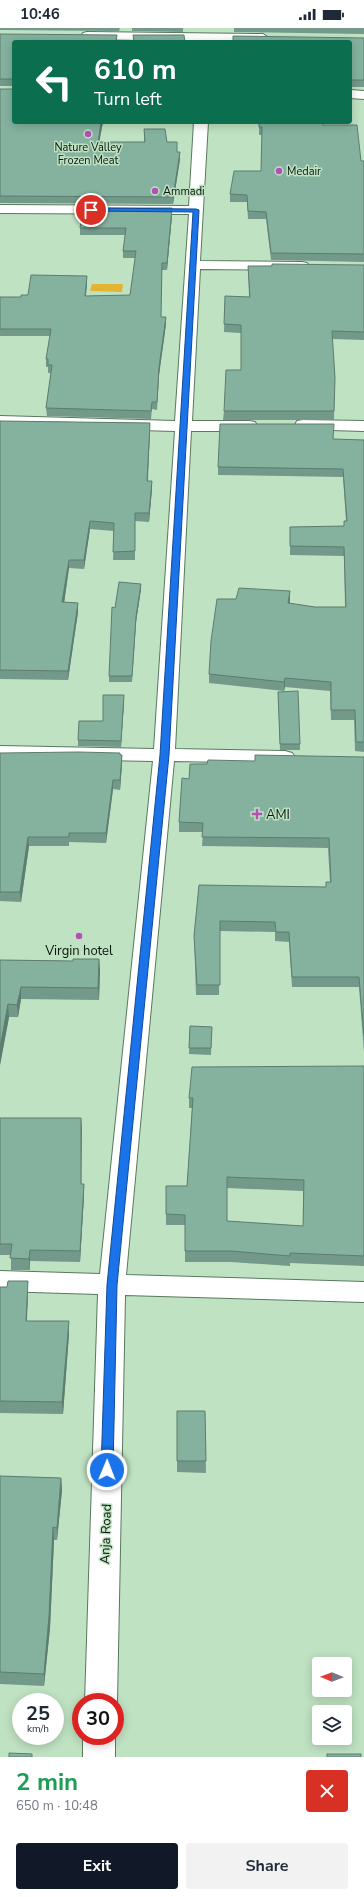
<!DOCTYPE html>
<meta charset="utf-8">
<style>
:root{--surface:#fff;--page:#f2f2f3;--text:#1f2937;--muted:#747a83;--accent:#111827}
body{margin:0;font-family:"Nunito Sans",sans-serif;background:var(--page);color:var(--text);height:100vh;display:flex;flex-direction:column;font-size:15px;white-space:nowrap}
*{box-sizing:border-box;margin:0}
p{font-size:13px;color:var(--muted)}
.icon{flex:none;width:22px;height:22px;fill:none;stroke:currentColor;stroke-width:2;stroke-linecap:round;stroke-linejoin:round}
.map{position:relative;height:1729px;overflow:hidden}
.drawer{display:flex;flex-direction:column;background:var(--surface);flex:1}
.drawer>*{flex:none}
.banner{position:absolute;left:12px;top:12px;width:340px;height:84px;border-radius:4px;box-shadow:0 2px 10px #0003;background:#0b6e4f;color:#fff;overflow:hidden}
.needle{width:26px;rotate:271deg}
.fabs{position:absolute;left:312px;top:1629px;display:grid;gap:8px}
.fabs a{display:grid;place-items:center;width:40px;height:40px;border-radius:4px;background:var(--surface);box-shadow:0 2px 10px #0003;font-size:20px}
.speed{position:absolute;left:12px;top:1665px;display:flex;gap:8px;font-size:20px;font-weight:700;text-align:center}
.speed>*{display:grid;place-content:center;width:52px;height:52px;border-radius:50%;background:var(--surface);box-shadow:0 2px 10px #0003;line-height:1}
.speed small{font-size:10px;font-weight:400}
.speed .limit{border:6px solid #d22;background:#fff;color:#111}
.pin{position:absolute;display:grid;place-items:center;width:34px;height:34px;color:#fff;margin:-17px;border:2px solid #fff;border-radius:50%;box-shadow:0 1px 4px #0007}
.me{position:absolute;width:44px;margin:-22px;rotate:1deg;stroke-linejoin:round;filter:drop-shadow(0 0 3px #0008)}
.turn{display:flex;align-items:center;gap:14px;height:84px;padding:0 16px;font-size:18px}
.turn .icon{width:52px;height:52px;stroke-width:2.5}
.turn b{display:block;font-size:28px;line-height:34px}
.round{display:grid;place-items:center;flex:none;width:42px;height:42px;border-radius:4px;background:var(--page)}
.summary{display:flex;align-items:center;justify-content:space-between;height:68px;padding:0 16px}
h1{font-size:24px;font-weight:700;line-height:30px;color:#1e9e55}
.primary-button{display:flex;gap:8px;margin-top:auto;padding:8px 16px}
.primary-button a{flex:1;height:46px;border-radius:4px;background:var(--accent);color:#fff;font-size:16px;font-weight:700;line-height:46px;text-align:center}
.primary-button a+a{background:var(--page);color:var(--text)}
.status{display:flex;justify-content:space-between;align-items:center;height:28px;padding:0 20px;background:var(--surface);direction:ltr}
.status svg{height:11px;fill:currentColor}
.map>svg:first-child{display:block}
</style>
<div class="status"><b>10:46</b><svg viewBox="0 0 49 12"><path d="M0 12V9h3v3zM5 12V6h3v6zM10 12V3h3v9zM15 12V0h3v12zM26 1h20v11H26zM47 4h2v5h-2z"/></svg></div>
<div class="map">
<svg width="364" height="1729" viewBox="0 0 364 1729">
<rect width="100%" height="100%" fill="#bfe2c2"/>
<!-- water -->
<polygon fill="#e3b433" points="92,256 123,256 122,264 90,263"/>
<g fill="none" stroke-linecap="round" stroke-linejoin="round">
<!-- street casing -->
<g stroke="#59795c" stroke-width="2">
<g id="street">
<polygon points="87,4 263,6 269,10 263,14 83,11 81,8 83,5"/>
<polygon points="350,62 364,63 364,71 350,70"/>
<polygon points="194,94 208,94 200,233 302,234 307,235 309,238 307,241 302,242 200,241 192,393 249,393 255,394 257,398 255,402 249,403 191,403 175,721 285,723 292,725 295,729 292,733 285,735 174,733 126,1247 364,1254 364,1274 125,1267 117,1674 115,1678 115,1674 85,1674 98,1266 0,1263 0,1243 100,1246 153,733 0,730 0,718 154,721 175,403 0,398 0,388 175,393 189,186 0,185 0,177 189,178"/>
<polygon points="303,392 364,393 364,403 297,401 295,397 297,393"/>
<rect x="83" y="1708" width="32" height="21"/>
</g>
</g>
<!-- street -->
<use href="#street" fill="#fff" fill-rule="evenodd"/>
</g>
<!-- wall -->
<g fill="#729989" fill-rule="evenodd">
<polygon points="0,0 120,0 119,3 0,2"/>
<polygon points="132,0 183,0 183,4 132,3"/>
<polygon points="234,0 364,0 364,6 234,4"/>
<polygon points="0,6 14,14 14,58 0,58"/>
<polygon points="364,10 364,59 350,59 350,14"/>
<polygon points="0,61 14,94 103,94 99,114 144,114 144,101 167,114 177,124 180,131 173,176 0,175"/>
<polygon points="259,94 323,97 361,133 364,133 364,234 271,232 266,191 248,191 247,174 230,174 230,166 261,143 262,107 259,107"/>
<polygon points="172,180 172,187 167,242 162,242 161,289 166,289 166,296 159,347 157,382 152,381 151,391 47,388 46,380 51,345 48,345 48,339 46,339 46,331 50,308 0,308 0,269 21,269 28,267 87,255 86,268 130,267 135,230 123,230 123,223 125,207 80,207 80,200"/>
<polygon points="364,237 364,312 332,311 335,350 334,392 223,392 224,383 241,342 241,305 224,304 225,268 249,269 248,238"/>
<polygon points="0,393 150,395 148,453 152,453 152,461 149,494 135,493 135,532 113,532 114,503 90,501 84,541 69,540 64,574 78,575 78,584 68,652 0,651"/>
<polygon points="333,411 364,412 364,724 355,723 354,692 331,692 330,663 285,659 284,663 209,655 209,646 290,572 290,575 315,579 345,579 344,528 290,527 290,499 344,498 346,493 343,449 218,447 218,439"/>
<polygon points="141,556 141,561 136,594 132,654 109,654 109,648 115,580"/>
<polygon points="278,664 300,716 300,722 280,722"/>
<polygon points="124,673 121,719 78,718 78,712 103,693"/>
<polygon points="0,725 122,727 122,736 120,762 113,761 106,815 69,814 69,818 29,818 21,874 0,873"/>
<polygon points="364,729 364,1025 359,959 292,959 289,914 275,913 275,904 220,903 219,967 196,967 194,908 199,857 326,859 326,854 330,854 328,820 202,818 203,804 179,804 179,794 189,751 207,736 255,733"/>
<polygon points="99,931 100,943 99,972 21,971 18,989 9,989 0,1037 0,932 73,933"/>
<polygon points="190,998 212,999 211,1027 189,1026"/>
<path d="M364,1038v200l-74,-3v3l-59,-4h-46v-37h-19v-39h21l5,-78h-3v-10zM227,1160l76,3v35l-76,-5z"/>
<polygon points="0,1090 81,1090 81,1156 84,1156 84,1167 80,1234 30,1233 30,1242 11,1242 11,1227 0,1227"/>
<polygon points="0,1259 28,1265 27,1293 69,1306 63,1386 0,1385"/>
<polygon points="177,1383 205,1383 206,1445 177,1444"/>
<polygon points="0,1448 61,1450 62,1462 57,1512 54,1512 50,1600 44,1658 0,1656"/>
</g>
<!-- shaded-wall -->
<g fill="#5c7d6f">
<polygon points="101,94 103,94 98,121 98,114"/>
<polygon points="180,124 180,131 173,176 173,169"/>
<polygon points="172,180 172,187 167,242 167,235"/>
<polygon points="87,248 87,255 85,275 85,268"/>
<polygon points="166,289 166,296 159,347 157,382 159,339"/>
<polygon points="150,395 150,404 147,461 147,453"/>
<polygon points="152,453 152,461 149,494 149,485"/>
<polygon points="90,493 90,501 84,541 84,532"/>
<polygon points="69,532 69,540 63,583 62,574"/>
<polygon points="141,556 141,561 136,594 132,654 136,589"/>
<polygon points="290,563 290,572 288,584 288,575"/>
<polygon points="78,575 78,584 68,652 68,643"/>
<polygon points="285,650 285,659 284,663 284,654"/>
<polygon points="124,667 124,673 121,719 121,713"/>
<polygon points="122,727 122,736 120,762 120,752"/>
<polygon points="113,752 113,761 106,815 106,805"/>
<polygon points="28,809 29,818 21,874 20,864"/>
<polygon points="99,931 100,943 99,972 98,960"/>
<polygon points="21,959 21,971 18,989 17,977"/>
<polygon points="8,976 9,989 0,1037 0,1020"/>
<polygon points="81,1090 82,1101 81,1167"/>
<polygon points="84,1156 84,1167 80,1234 80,1223"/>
<polygon points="30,1222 30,1242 29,1231"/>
<polygon points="28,1253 28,1265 26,1305 26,1293"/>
<polygon points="69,1293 69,1306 63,1386 62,1374"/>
<polygon points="61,1450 62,1462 57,1512 57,1500"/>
<polygon points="53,1499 54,1512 50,1600 44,1658 44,1646"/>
</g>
<!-- building -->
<g fill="#84b29f" stroke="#5c7d6f" fill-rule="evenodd">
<polygon points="0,6 117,7 116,14 14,14 14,51 0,51"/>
<polygon points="133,7 184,7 185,14 134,14"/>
<polygon points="233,8 364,10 364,52 350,52 350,14 233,14"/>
<polygon points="0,61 14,61 14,94 101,94 98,114 145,114 144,101 165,101 167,114 177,114 177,124 180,124 173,169 0,168"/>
<polygon points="259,94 323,94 323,97 357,97 361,133 364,133 364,226 271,225 266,184 248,183 247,167 230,166 234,143 261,143 262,99 259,99"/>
<polygon points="83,180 172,180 167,235 162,235 161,289 166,289 159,339 157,374 152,374 151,383 46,380 52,337 48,337 48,331 46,331 51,301 0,301 0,269 21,269 21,267 28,267 31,247 87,248 85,268 130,267 136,223 123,223 126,200 80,200"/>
<polygon points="272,236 364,237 364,304 332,303 335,350 334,383 224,383 226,342 241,342 241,297 224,296 225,268 250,269 248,238 272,238"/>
<polygon points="0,393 150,395 147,453 152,453 149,485 135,485 135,523 113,524 114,495 90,493 84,532 69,532 62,574 78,575 68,643 0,642"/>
<polygon points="220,396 334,396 333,411 364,412 364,714 356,714 355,682 331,682 331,654 285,650 284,654 209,646 211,613 217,571 236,571 239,560 290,563 288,575 315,579 346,579 344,519 290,518 290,499 344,498 344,493 347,493 343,441 218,439"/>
<polygon points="119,554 141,556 136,589 132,648 109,648 112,579 115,580"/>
<polygon points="298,663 300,716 280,716 278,664"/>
<polygon points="103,667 124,667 121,713 78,712 79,693 103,693"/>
<polygon points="78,724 120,725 120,727 122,727 120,752 113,752 106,805 69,805 69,809 28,809 20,864 0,864 0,725"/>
<polygon points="255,727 364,729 364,1007 359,949 292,949 289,904 276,904 275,894 220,893 220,957 197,957 194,908 199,857 326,859 326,854 331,854 329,810 202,809 203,795 179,794 182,750 189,751 190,736 207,736 208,732 255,733"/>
<polygon points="73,931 99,931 98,960 21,959 17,977 8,976 0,1020 0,932 73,933"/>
<polygon points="190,998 212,999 211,1020 189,1020"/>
<path d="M364,1038v190l-74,-3v3l-59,-5h-46v-36l-19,-1v-28h21l6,-88h-4l3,-31zM227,1149l77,3 -1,46 -76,-5z"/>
<polygon points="0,1090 81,1090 81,1156 84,1156 80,1223 30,1222 29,1231 10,1230 12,1216 0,1216"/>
<polygon points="8,1253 28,1253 26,1293 69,1293 62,1374 0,1373 0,1259 7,1259"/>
<polygon points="177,1383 205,1383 206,1433 177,1433"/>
<polygon points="0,1448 61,1450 57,1500 53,1499 49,1588 44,1646 0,1644"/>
<polygon points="9,1725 32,1726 32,1729 9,1729"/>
<rect x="327" y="1726" width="34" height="3"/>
</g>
<!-- route -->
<polygon fill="#1a73e8" stroke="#114b97" points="91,180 196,181 199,182 169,727 117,1257 113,1442 111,1446 107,1447 103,1446 101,1442 107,1257 160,727 193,184 89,183 88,182"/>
<!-- markers -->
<g fill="#b44fb5" stroke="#bfe2c2" stroke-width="1.5">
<circle cx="88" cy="106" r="4"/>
<circle cx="279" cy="143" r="4"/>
<circle cx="155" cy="163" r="4"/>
<path d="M255 780h4v4h4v4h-4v4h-4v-4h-4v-4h4z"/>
<circle cx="79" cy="908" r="4"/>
</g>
<g text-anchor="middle" stroke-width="3" stroke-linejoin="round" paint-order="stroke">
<!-- far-poi labels -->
<g font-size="11" fill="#09160b" stroke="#bfe2c2" text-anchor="start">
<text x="88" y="123" text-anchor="middle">Nature Valley<tspan x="88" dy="13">Frozen Meat</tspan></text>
<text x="287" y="147">Medair</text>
<text x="163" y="167">Ammadi</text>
</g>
<!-- poi labels -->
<g font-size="13" fill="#09160b" stroke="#bfe2c2" text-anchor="start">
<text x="266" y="791">AMI</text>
<text x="79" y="927" text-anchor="middle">Virgin hotel</text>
</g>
<!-- street labels -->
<g font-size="13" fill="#09160b" stroke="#bfe2c2">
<text transform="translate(105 1506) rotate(-88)" y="5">Anja Road</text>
</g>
</g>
</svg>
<div class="fabs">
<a><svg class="needle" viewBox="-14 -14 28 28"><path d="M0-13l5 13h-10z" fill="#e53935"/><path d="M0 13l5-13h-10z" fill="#747a83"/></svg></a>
<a><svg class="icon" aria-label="layers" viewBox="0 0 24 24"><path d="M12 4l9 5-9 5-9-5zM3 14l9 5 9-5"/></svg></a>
</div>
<div class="speed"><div>25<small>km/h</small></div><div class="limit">30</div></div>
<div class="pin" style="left:91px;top:182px;background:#d93025"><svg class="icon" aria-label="arrive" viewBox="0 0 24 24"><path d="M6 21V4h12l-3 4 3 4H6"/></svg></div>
<svg class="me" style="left:107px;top:1442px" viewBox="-20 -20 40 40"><circle r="17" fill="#1a73e8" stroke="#fff" stroke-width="3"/><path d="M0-11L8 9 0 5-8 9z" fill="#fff"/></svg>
<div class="banner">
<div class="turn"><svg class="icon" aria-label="left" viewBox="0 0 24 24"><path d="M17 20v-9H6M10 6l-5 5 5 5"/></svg><div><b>610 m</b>Turn left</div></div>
</div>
</div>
<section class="drawer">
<div class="summary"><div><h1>2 min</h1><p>650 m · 10:48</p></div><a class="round" style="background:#d93025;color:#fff"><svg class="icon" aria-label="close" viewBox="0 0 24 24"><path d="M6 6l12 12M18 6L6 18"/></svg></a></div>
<div class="primary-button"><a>Exit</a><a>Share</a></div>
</section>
